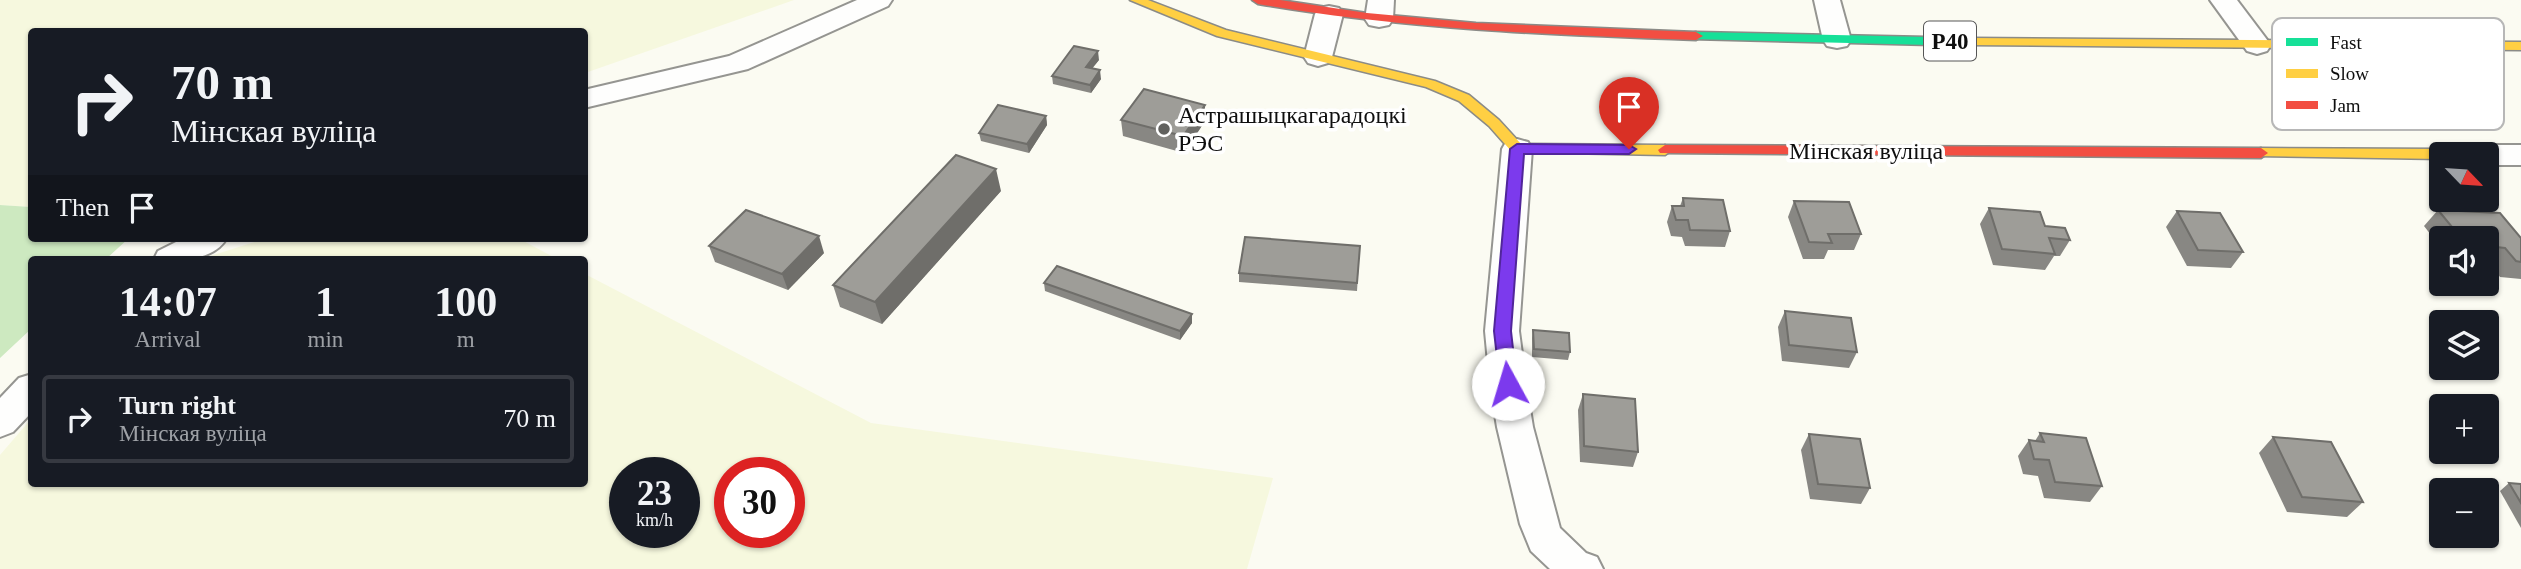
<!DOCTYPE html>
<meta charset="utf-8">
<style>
:root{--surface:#171b24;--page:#242831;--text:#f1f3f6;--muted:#9ea1a6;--line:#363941}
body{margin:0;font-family:Georgia,serif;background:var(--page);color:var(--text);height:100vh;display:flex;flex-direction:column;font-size:26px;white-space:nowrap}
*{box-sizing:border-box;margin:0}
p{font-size:23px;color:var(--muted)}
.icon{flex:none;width:38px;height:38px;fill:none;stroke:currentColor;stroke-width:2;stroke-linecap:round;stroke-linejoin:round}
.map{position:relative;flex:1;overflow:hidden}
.panel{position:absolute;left:28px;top:256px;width:560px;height:231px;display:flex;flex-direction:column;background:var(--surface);border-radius:7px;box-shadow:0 2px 5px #0004}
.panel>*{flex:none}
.hud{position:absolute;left:28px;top:28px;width:560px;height:214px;border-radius:7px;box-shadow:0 2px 5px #0004;background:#171b24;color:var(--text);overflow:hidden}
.needle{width:46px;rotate:115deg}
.controls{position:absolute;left:2429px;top:142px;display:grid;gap:14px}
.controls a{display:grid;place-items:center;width:70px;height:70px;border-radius:7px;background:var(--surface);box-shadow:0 2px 5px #0004;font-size:35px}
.speed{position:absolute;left:609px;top:457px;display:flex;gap:14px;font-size:35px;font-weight:700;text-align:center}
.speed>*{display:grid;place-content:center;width:91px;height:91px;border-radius:50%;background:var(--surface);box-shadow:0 2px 5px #0004;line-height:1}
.speed small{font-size:18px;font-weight:400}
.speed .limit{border:10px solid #d22;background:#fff;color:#111}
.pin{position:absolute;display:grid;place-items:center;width:60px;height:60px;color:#fff;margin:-72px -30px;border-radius:50% 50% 50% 0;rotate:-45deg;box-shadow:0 0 7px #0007}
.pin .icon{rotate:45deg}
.me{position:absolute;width:77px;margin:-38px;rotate:354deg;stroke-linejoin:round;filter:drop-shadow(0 0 5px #0008)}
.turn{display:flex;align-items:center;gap:24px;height:147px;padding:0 28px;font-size:32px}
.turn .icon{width:91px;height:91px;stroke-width:2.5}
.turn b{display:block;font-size:49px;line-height:60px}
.then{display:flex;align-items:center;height:66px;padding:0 28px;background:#0003;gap:14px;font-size:26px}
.eta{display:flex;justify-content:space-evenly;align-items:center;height:119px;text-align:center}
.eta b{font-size:42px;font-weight:800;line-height:49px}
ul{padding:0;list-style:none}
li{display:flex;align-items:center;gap:21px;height:88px;margin:0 14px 10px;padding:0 14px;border:4px solid var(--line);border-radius:7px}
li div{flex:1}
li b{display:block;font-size:26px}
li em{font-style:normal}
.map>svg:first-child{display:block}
</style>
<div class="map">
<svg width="2521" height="569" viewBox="0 0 2521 569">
<rect width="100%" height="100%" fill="#fbfbf2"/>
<!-- farmland -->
<g fill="#f6f8de" fill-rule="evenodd">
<polygon points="0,0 794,0 585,73 584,32 32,32 31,207 0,205"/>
<polygon points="267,238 518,238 557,259 201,259"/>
<path d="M585,274l286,149 402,55 -26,91h-1247v-114l31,-36 1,64h552zM625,472h59v60h-59zM730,472h59v60h-59z"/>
</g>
<!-- forest -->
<polygon fill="#cde9c0" points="0,205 31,207 32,238 129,238 106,259 32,259 31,329 0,358"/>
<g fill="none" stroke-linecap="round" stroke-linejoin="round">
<!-- street casing -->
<g stroke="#959591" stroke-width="4">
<g id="street">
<polygon points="857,0 892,0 888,6 748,69 584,108 584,90 729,56"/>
<polygon points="1368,0 1394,0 1393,19 1389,25 1379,27 1369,25 1365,19"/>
<polygon points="1814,0 1840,0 1851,40 1847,46 1837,48 1827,46 1823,40"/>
<polygon points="2210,0 2237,0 2271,45 2267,51 2257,54 2247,51"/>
<polygon points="1329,6 1339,8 1343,14 1332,57 1328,63 1318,66 1308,63 1304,57 1315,14 1319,8"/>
<polygon points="1517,139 1528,142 1532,149 1519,331 1526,384 1533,427 1560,528 1586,553 1597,557 1603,569 1550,569 1531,551 1520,524 1497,427 1490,384 1485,331 1502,149 1506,142"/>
<polygon points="2487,145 2521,145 2521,165 2487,165 2487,154 2472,154 2476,148"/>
<path d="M184,238h43c-15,25 -48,21 -73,21l4,-8z"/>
<polygon points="32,374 32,412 13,432 0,437 0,398 19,378"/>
</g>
</g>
<!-- fast casing -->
<g stroke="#8b8b87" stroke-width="3">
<polygon id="fast" points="1696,32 1972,38 1979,42 1972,46 1691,39 1691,33"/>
</g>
<!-- slow casing -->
<g stroke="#8b8b87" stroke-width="3">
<g id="slow">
<polygon points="1130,0 1148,0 1226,30 1435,81 1469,95 1499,120 1521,144 1665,145 1672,150 1665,155 1512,152 1489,126 1459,101 1426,87 1217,36"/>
<polygon points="1972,38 2521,42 2521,50 1967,45 1965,42"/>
<polygon points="2261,148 2441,149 2448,154 2441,154 2441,159 2256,156 2254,153 2256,150"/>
</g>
</g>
<!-- jam casing -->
<g stroke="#8b8b87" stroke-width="3">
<g id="jam">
<path d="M1252,0h28l87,13 109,10 220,9 7,4 -7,4c-147,-5 -293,-11 -438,-36z"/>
<polygon points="1665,145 2261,148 2268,153 2261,158 1660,153 1658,150"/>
</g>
</g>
<!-- street -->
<use href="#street" fill="#fefefd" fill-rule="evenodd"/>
<!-- fast -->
<use href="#fast" fill="#16e098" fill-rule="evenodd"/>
<!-- slow -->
<use href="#slow" fill="#ffcf43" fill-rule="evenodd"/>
<!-- jam -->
<use href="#jam" fill="#f24e42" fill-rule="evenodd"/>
</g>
<!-- wall -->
<g fill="#888783">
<polygon points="1099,60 1092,68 1101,79 1091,93 1053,84 1052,76"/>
<polygon points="1046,116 1047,125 1029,153 981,141 979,133"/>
<polygon points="1121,120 1205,121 1184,153 1123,136"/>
<polygon points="1001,191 882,324 840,307 833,285"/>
<polygon points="1683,198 1730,231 1725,247 1685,246 1682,237 1671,236 1667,222 1672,206 1680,206"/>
<polygon points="1794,201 1861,234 1854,250 1828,250 1824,259 1803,259 1788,217"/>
<polygon points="1989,208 2045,226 2070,240 2060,256 2054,256 2045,270 1993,265 1980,224"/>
<polygon points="2438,210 2521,238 2521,279 2500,277 2490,264 2487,263 2487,238 2441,238 2441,248 2424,226"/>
<polygon points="2177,211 2243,252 2231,268 2187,266 2166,227"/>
<polygon points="709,246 824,253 788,290 715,262"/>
<polygon points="1360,246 1357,291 1239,282 1239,273"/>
<polygon points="1044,283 1192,323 1180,340 1045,291"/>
<polygon points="1785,311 1857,352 1849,368 1782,361 1778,327"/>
<polygon points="1533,330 1570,352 1568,360 1532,357 1532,338"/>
<polygon points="1583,394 1638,452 1633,467 1580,462 1578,410"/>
<polygon points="2040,433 2102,486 2090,502 2044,498 2038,476 2023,474 2018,456 2029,440 2035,441"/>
<polygon points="1809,434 1870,488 1861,504 1810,499 1801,450"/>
<polygon points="2273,437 2363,502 2347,517 2287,512 2259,453"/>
<polygon points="2509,483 2521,484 2521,528 2500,491"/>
</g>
<!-- shaded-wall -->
<g fill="#6f6e6a">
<polygon points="1098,51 1099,60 1087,75 1086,67"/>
<polygon points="1100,70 1101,79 1091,93 1090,85"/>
<polygon points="1205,105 1205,121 1184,153 1183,136"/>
<polygon points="1046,116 1047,125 1029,153 1027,144"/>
<polygon points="996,169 1001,191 882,324 875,302"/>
<polygon points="819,236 824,253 788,290 782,274"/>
<polygon points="1192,314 1192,323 1180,340 1180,331"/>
</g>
<!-- building -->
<g fill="#9e9d98" stroke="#6f6e6a" stroke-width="2">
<polygon points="1074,46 1098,51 1086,67 1100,70 1090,85 1052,76"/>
<polygon points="1144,89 1205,105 1183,136 1121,120"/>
<polygon points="998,105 1046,116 1027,144 979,133"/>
<polygon points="956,155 996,169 875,302 833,285"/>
<polygon points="1683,198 1723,200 1730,231 1690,230 1688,220 1676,220 1672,206 1684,206"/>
<polygon points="1794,201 1849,202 1861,234 1828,234 1832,243 1809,242"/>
<polygon points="1989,208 2040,212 2045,226 2065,228 2070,240 2049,238 2055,254 2002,249"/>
<polygon points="746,210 819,236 782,274 709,246"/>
<polygon points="2438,210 2500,213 2521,238 2521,262 2516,261 2505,248 2487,246 2487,238 2461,238"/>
<polygon points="2177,211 2220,213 2243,252 2198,250"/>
<polygon points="1245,237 1360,246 1357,283 1239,273"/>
<polygon points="1057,266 1192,314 1180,331 1044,283"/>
<polygon points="1785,311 1851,318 1857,352 1789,345"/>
<polygon points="1533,330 1569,333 1570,352 1534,349"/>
<polygon points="1583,394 1635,399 1638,452 1584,446"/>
<polygon points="2040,433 2086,438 2102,486 2055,482 2049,460 2034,459 2029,440 2044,442"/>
<polygon points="1809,434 1860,439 1870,488 1818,484"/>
<polygon points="2273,437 2331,442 2363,502 2302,497"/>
<polygon points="2509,483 2521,484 2521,503"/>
</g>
<!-- route -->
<polygon fill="#7c3aed" stroke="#51269a" stroke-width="2" points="1517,144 1629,145 1636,149 1629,154 1524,154 1511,331 1517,384 1515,389 1502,389 1500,384 1494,331 1510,149"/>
<!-- markers -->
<circle fill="#61615e" stroke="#fff" stroke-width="2.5" cx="1164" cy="129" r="7"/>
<g text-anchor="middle" stroke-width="7" stroke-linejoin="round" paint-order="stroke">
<!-- shield labels -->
<rect fill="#fff" stroke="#565656" stroke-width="2" x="1924" y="21.5" width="52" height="39" rx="5"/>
<g font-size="23" font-weight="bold" fill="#0e0e0e">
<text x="1950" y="49">Р40</text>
</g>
<!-- poi labels -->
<g font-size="24" fill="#0e0e0e" stroke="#fff" text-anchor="start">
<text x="1178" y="123">Астрашыцкагарадоцкі<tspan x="1178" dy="28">РЭС</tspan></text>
</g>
<!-- street labels -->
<g font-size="24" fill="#0e0e0e" stroke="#fff">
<text x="1866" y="159">Мінская вуліца</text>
</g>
</g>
<!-- legend -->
<rect x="2272" y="18" width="232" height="112" rx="10" fill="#fff" stroke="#b7b7b7" stroke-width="2"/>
<rect x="2286" y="38" width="32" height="8" fill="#16e098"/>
<rect x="2286" y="69" width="32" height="9" fill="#ffcf43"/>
<rect x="2286" y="101" width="32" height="8" fill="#f24e42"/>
<g font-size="19" fill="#0e0e0e">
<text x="2330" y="49">Fast</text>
<text x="2330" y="80">Slow</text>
<text x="2330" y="112">Jam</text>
</g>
</svg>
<div class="controls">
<a><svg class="needle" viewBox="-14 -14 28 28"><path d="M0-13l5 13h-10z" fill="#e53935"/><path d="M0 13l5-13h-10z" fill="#9ea1a6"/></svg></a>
<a><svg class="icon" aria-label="sound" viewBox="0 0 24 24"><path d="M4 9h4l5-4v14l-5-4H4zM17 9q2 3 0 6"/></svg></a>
<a><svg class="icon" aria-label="layers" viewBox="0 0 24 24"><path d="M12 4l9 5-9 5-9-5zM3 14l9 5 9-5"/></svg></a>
<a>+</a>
<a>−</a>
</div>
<div class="speed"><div>23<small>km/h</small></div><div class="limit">30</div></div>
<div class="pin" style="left:1629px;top:149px;background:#d93025"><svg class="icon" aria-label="arrive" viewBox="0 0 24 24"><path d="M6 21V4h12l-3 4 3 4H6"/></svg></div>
<svg class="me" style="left:1508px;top:384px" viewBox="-20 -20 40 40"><circle r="19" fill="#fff"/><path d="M0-13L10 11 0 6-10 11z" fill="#7c3aed"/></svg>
<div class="hud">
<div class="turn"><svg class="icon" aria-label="right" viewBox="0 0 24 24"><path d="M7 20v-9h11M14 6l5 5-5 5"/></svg><div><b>70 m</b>Мінская вуліца</div></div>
<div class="then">Then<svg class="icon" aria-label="arrive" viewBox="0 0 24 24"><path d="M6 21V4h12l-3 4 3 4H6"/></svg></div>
</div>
<section class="panel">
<div class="eta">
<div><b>14:07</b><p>Arrival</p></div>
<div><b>1</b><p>min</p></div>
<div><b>100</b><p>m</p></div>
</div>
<ul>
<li><svg class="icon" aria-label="right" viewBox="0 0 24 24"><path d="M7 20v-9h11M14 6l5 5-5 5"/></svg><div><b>Turn right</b><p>Мінская вуліца</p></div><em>70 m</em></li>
</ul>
</section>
</div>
